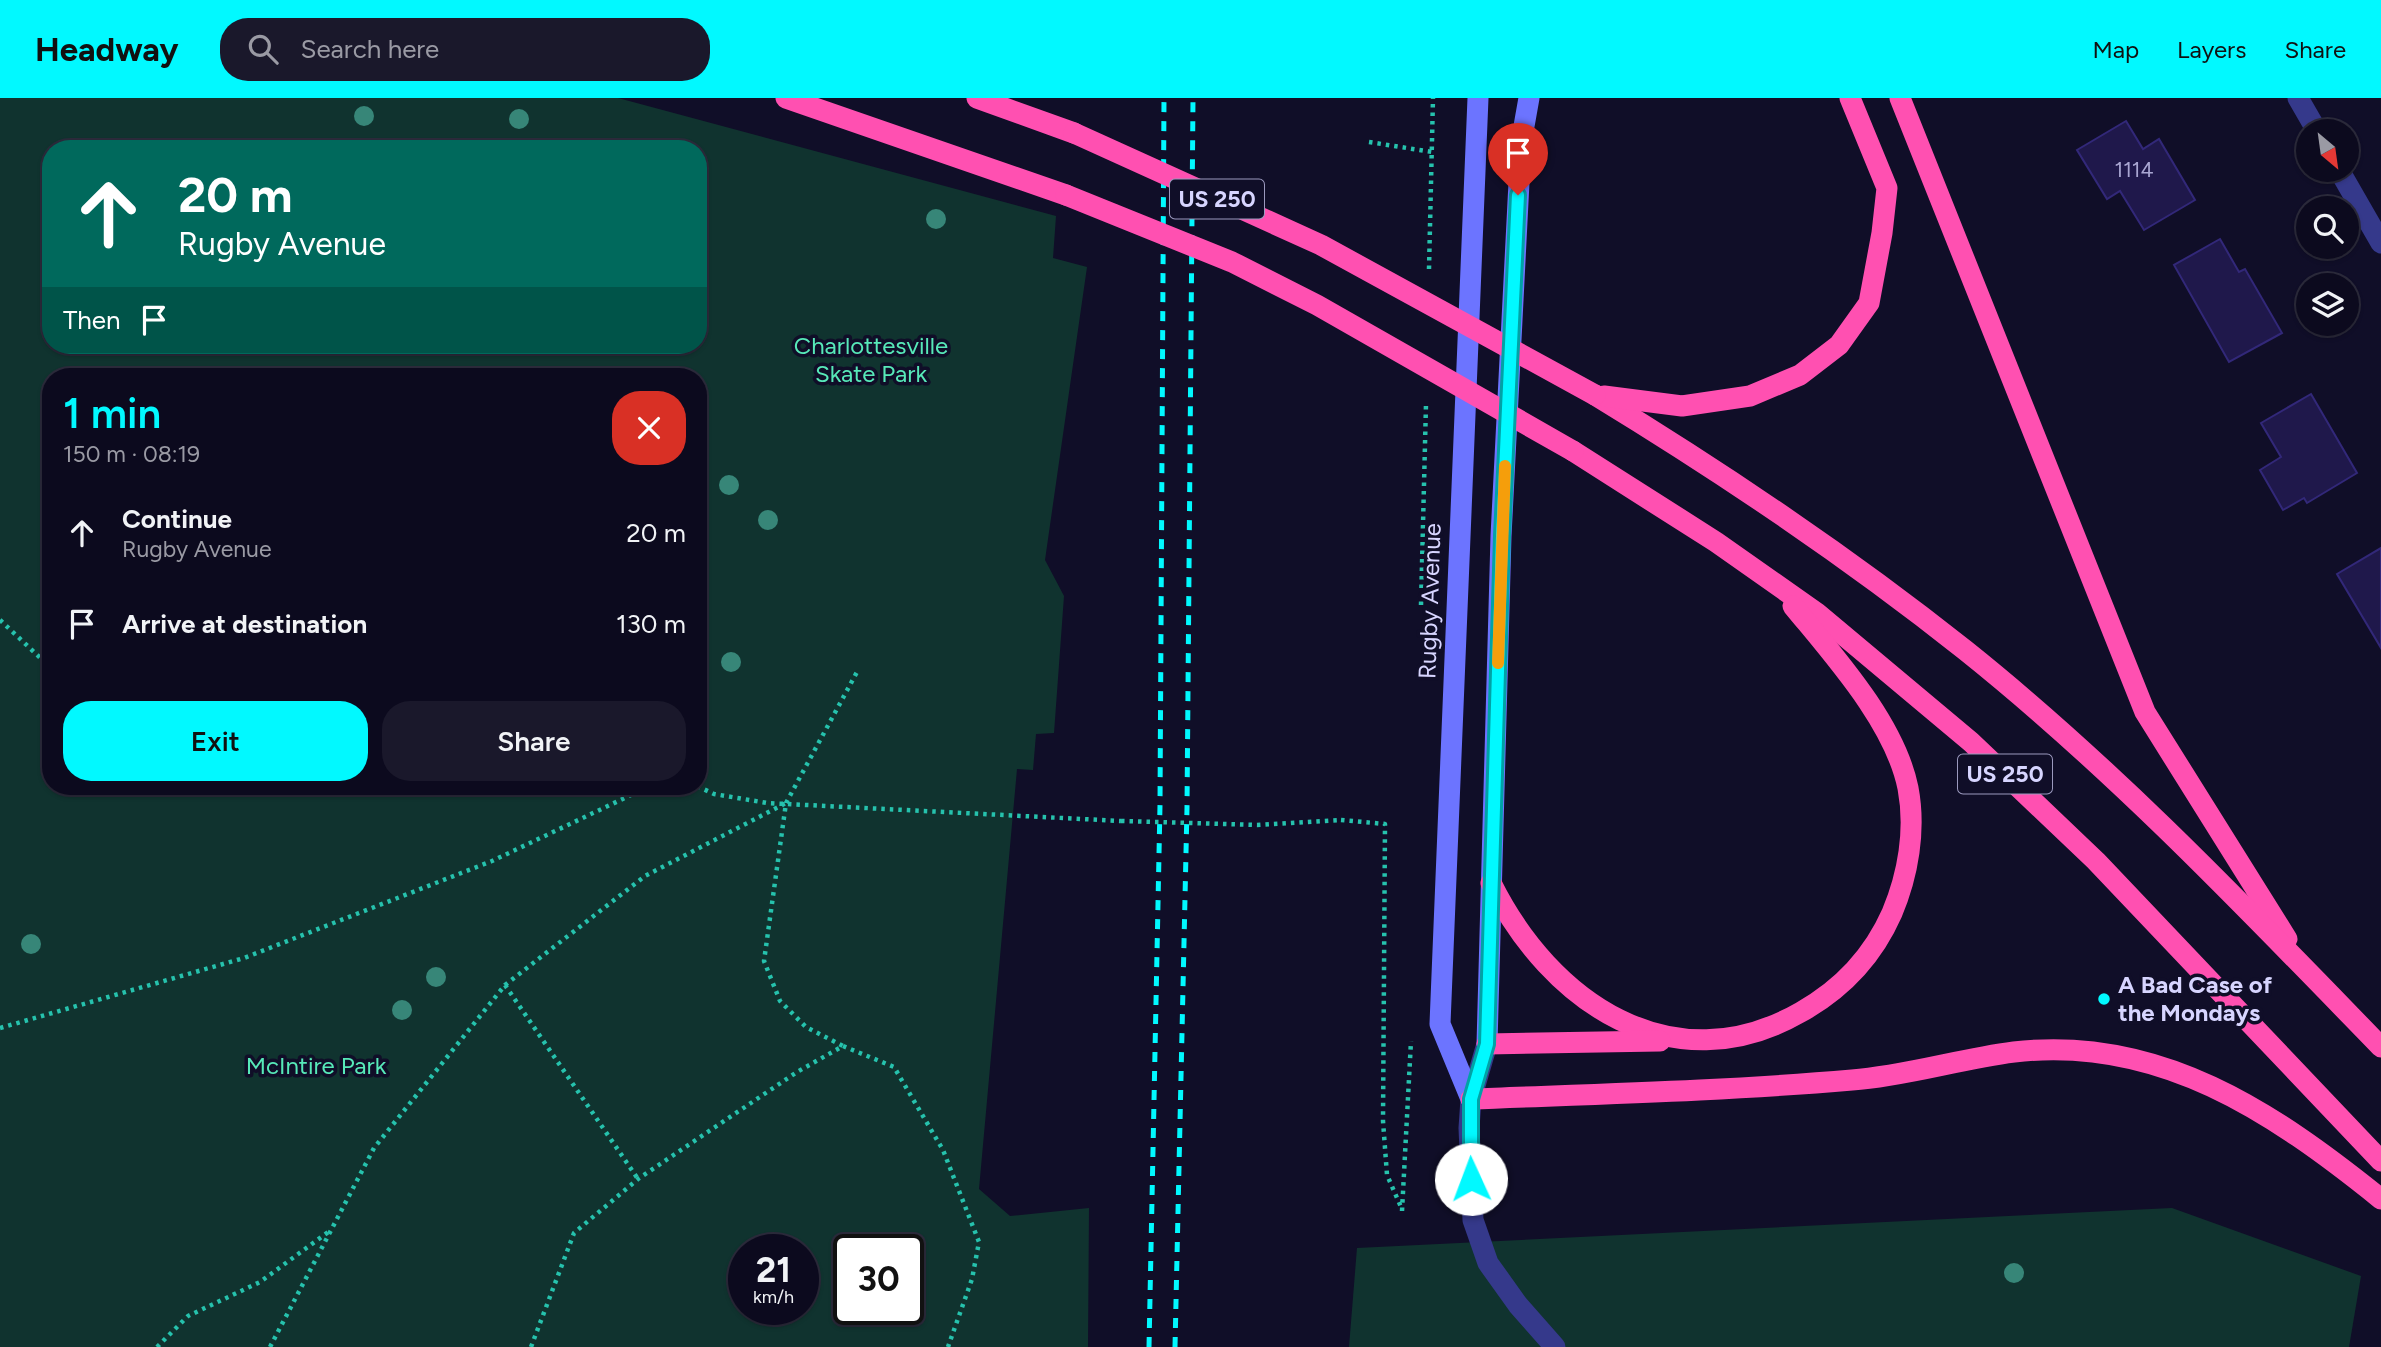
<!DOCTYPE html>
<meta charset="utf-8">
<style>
:root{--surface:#0c0a1e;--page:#1a182b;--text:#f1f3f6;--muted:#9a9aa4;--line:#2c2b3c;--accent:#01f9ff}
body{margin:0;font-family:Figtree,sans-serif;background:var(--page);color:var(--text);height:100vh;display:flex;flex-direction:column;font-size:26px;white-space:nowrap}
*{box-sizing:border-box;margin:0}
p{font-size:23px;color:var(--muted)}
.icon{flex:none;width:38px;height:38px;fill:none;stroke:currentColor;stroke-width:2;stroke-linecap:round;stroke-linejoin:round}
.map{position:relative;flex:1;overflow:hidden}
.side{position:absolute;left:42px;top:270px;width:665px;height:427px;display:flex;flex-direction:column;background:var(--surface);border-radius:28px;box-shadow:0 2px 5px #0004,0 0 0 2px var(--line)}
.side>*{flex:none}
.top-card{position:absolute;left:42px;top:42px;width:665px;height:214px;border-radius:28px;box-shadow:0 2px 5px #0004,0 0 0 2px var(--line);background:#00695c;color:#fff;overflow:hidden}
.needle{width:46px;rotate:151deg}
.controls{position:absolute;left:2296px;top:21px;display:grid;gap:14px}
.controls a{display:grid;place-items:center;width:63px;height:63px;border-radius:50%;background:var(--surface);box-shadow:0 2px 5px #0004,0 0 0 2px var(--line);font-size:35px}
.speed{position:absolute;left:728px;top:1136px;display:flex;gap:14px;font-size:35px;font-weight:700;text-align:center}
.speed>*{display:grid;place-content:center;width:91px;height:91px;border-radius:50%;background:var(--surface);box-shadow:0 2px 5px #0004,0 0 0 2px var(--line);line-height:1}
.speed small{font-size:18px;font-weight:400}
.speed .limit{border:4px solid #111;border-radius:10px;background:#fff;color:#111}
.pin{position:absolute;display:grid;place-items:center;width:60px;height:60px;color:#fff;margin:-72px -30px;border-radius:50% 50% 50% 0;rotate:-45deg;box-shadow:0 0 7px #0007}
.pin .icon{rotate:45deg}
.me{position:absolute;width:77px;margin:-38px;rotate:358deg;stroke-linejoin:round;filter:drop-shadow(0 0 5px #0008)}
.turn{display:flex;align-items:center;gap:24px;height:147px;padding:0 21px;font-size:32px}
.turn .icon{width:91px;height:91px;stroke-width:2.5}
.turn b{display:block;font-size:49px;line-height:60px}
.then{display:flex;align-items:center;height:66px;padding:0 21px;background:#0003;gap:14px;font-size:26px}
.round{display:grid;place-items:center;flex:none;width:74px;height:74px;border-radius:28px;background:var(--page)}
.overview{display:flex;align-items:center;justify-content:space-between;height:119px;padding:0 21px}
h1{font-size:42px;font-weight:600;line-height:52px;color:var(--accent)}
.button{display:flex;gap:14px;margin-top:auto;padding:14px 21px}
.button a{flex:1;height:80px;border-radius:28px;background:var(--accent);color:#111;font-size:28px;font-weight:600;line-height:80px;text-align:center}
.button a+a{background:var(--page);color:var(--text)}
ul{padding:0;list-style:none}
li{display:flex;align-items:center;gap:21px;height:91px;padding:0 21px}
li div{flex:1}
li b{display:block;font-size:26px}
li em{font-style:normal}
header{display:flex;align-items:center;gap:42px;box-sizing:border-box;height:98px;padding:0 35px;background:var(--accent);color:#111}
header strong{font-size:33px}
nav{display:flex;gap:38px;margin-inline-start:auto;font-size:24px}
.search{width:490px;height:63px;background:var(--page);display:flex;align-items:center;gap:18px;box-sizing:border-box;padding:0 24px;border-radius:28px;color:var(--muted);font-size:26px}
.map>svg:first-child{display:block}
</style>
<header>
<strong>Headway</strong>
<div class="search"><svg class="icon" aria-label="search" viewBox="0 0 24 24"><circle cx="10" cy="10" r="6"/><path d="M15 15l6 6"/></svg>Search here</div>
<nav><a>Map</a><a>Layers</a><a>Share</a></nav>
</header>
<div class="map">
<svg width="2381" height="1249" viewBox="0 0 2381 1249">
<rect width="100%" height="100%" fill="#100e28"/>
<!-- green -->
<g fill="#10332f" fill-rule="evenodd">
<path d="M0,0h618l438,118 -3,42 34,9 -42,293 19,36 -10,137 -18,1 -3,36 -16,-1 -38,420 31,27 79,-8 -1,139h-1088zM51,51h647v196h-647zM51,278h647v410h-647zM744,1152h59v59h-59zM849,1152h59v59h-59z"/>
<polygon points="2172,1110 2361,1178 2349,1249 1349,1249 1357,1150"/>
</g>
<!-- building -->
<g fill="#1f184b" stroke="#322879" stroke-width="2">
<polygon points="2126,23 2143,51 2159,41 2195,102 2144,132 2120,93 2107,101 2077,52"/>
<polygon points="2220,141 2239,174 2245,171 2282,235 2229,264 2174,167"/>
<polygon points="2311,296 2357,375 2307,405 2304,400 2283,412 2260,372 2281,359 2261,325"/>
<polygon points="2381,450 2381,550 2337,476"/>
</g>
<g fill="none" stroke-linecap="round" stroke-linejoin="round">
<!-- path -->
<g stroke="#26c2ad" stroke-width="4.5" stroke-dasharray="3.5 5" stroke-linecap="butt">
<polyline points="1369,44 1432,54"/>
<polyline points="1429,171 1433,0"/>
<polyline points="1421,507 1426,306"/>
<polyline points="0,522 51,570"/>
<polyline points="697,688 714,696 767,705 1121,723"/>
<polyline points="1341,722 1385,726 1383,1023 1387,1077 1401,1109"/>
<polyline points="505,887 638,1081"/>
<polyline points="0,930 244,860 492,763 650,688"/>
<polyline points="843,948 894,969 943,1052 979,1144 972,1181 948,1249"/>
<polyline points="1402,1113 1411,943"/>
<polyline points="157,1249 188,1218 260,1184 331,1132"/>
<polyline points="270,1249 374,1050 505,887 645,778 786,705"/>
<polyline points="531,1249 574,1135 638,1081 797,974 843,948 806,929 780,903 764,863 786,705 857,574"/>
</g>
<!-- street -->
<g stroke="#35398b" stroke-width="21">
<polyline points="2298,0 2317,33"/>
<polyline points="2339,72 2381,145"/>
<polyline points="1487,946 1471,1001 1469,1030 1473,1122 1488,1165 1518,1207 1555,1249"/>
</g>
<!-- secondary -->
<g stroke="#6c74ff" stroke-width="21">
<polyline points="1487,946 1501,438 1521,45 1529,0"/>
<polyline points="1471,1001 1440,926 1478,0"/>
</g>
<!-- highway -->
<g stroke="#ff50b1" stroke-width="21">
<polyline points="786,0 1066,97"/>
<polyline points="977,0 1074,35"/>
<polyline points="1900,0 2145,614 2287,841"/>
<path d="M1595,297c128,78 253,162 370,255 149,119 283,260 416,397"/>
<polyline points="1604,298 1682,308 1750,298 1800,277 1839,247 1869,205 1882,135 1887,90 1850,0"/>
<polyline points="1573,353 1716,444 1817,515 1971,644 2096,763 2381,1063"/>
<path d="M1491,785c59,119 181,203 310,129 41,-23 72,-56 91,-99 16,-38 24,-83 16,-125 -13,-65 -74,-132 -115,-182"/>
<polyline points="1487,946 1660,943"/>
<path d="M1471,1001c127,-5 254,-8 381,-19 54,-4 107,-21 162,-28 145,-17 259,60 367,147"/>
</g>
<!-- rail -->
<g stroke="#01f9ff" stroke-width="5" stroke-dasharray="10 9" stroke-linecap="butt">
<polyline points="1149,1249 1160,707 1164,0"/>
<polyline points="1175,1249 1187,710 1193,0"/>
</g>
<!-- path-bridge -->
<polyline stroke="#26c2ad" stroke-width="4.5" stroke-dasharray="3.5 5" stroke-linecap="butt" points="1121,723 1257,727 1341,722"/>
<!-- highway-bridge -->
<g stroke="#ff50b1" stroke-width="21">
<polyline points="1074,35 1321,147 1595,297"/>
<polyline points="1066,97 1232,164 1317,207 1573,353"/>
</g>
</g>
<!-- trees -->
<g fill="#378678">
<circle cx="364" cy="18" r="10"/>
<circle cx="519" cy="21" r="10"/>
<circle cx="936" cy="121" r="10"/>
<circle cx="729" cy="387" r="10"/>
<circle cx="768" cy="422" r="10"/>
<circle cx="731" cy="564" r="10"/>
<circle cx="31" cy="846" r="10"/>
<circle cx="436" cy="879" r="10"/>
<circle cx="402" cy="912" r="10"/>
<circle cx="2014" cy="1175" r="10"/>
</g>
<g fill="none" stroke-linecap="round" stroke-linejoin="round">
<!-- route casing -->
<g stroke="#01a2a6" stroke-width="18">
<polyline id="route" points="1471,1081 1471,1001 1487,946 1502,438 1518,97"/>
</g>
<!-- route -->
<use href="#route" stroke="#01f9ff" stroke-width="12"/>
<!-- slow -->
<polyline stroke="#f59e0b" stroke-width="12" points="1498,565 1505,368"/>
</g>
<!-- markers -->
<circle fill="#01f9ff" stroke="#100e28" stroke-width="2.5" cx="2104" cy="901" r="7"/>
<g text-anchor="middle" stroke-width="7" stroke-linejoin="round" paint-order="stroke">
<!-- number labels -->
<g font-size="21" fill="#a9a6d2">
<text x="2134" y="79">1114</text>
</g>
<!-- shield labels -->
<g fill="#100e28" stroke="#9b99be" stroke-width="2">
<rect x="1170" y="81.5" width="94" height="39" rx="5"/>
<rect x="1958" y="656.5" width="94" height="39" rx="5"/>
</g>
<g font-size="23" font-weight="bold" fill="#d7d5ff">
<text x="1217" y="109">US 250</text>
<text x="2005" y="684">US 250</text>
</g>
<!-- park labels -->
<g font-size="24" fill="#57e9b9" stroke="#100e28">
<text x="871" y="256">Charlottesville<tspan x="871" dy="28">Skate Park</tspan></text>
<text x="316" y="976">McIntire Park</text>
</g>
<!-- street labels -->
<g font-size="24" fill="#d7d5ff" stroke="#100e28">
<text transform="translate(1430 503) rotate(-88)" y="8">Rugby Avenue</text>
</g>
<!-- poi labels -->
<g font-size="24" font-weight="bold" fill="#d7d5ff" stroke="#100e28" text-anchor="start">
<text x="2118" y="895">A Bad Case of<tspan x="2118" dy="28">the Mondays</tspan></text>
</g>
</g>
</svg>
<div class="controls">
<a><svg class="needle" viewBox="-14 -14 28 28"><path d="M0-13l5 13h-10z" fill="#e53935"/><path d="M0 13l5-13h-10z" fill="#9a9aa4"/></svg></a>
<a><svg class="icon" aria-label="search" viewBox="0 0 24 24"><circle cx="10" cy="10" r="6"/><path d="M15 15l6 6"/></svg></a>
<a><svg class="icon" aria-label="layers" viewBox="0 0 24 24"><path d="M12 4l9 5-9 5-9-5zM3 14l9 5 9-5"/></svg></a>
</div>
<div class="speed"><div>21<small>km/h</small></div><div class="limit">30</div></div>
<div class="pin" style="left:1518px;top:97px;background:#d93025"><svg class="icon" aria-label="arrive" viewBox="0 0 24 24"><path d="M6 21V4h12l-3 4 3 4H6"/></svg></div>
<svg class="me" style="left:1471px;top:1081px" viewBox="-20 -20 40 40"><circle r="19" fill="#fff"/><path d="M0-13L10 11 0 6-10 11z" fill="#01f9ff"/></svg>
<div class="top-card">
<div class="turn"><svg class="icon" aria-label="ahead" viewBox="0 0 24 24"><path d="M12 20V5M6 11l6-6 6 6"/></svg><div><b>20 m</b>Rugby Avenue</div></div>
<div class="then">Then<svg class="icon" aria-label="arrive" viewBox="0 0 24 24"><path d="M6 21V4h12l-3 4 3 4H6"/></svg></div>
</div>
<section class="side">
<div class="overview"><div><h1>1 min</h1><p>150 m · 08:19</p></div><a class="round" style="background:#d93025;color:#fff"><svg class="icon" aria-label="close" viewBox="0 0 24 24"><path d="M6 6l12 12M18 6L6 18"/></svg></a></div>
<ul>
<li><svg class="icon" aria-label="ahead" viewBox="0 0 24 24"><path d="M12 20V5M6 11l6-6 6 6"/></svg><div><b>Continue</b><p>Rugby Avenue</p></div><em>20 m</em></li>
<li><svg class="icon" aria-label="arrive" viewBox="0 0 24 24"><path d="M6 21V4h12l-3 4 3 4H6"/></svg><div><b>Arrive at destination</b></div><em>130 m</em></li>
</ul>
<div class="button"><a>Exit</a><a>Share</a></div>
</section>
</div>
